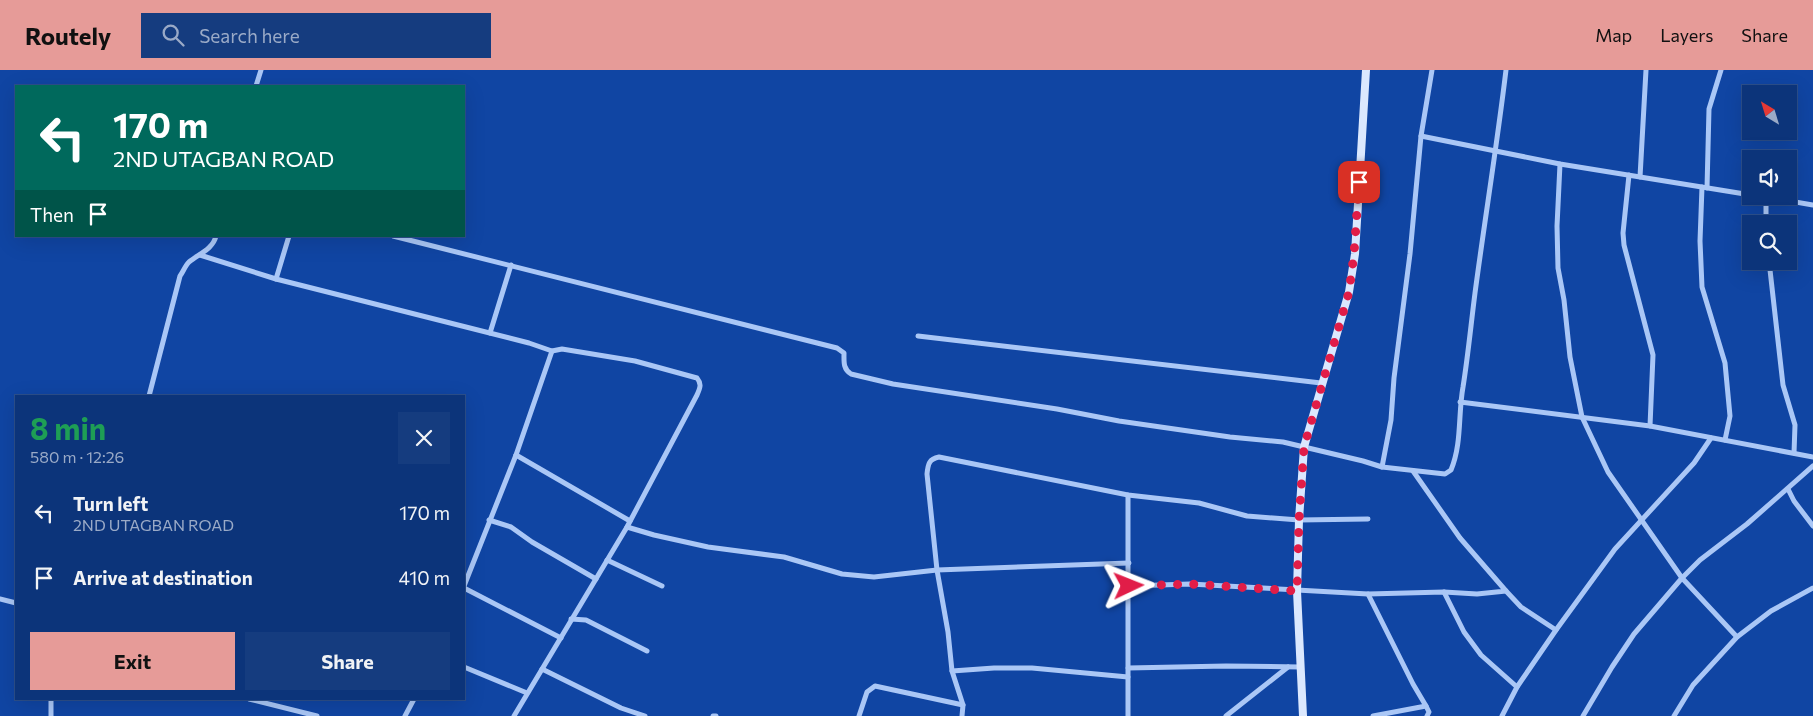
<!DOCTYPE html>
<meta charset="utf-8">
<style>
:root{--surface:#0c347a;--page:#153c7f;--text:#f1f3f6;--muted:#9aaac7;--line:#2c4f8b;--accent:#e69b98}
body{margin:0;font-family:Commissioner,sans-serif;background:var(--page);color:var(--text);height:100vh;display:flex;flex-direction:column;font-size:19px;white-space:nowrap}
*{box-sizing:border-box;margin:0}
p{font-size:16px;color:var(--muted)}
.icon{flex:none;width:28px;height:28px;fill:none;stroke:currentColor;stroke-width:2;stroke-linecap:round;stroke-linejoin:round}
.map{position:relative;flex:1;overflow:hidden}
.drawer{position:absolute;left:15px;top:325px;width:450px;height:305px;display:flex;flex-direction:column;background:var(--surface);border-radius:0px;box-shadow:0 5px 20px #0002,0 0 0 1px var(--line)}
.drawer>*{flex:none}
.banner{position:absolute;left:15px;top:15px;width:450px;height:152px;border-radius:0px;box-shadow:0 5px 20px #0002,0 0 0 1px var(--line);background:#00695c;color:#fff;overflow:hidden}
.needle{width:32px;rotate:322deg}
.fabs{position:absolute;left:1742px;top:15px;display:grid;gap:10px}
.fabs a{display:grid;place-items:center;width:55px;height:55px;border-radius:0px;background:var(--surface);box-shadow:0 5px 20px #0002,0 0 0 1px var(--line);font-size:25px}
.pin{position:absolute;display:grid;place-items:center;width:42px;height:42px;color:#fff;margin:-21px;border-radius:10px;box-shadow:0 2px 8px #0006}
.me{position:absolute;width:55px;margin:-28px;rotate:88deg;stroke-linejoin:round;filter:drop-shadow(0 0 4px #0008)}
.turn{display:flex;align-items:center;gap:18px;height:105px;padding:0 15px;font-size:22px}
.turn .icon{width:65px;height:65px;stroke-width:2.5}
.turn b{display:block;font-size:35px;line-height:42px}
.then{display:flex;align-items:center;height:48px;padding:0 15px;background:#0003;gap:10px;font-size:19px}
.round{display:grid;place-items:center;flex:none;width:52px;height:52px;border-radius:0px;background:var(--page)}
.head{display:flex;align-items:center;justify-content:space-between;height:85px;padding:0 15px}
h1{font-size:30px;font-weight:700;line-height:38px;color:#1e9e55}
.primary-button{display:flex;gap:10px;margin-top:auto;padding:10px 15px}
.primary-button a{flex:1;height:58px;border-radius:0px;background:var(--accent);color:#111;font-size:20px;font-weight:700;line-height:58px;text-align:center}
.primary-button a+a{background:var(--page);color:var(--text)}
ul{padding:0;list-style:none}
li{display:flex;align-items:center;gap:15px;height:65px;padding:0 15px}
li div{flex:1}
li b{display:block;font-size:19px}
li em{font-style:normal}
header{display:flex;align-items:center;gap:30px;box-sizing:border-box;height:70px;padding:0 25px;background:var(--accent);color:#111}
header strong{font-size:24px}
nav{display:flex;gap:28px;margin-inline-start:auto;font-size:18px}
.search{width:350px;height:45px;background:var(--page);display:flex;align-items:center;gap:12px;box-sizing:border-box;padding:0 18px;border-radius:0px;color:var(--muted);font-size:19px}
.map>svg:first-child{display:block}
</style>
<header>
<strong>Routely</strong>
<div class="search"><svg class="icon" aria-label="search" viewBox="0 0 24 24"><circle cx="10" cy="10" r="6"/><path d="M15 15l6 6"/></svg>Search here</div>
<nav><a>Map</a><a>Layers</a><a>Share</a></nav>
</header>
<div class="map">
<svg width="1813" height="646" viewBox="0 0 1813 646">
<rect width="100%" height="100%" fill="#1045a3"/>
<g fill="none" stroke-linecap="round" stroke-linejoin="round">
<!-- street -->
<g stroke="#aac7f6" stroke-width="5">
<polyline points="256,16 261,0"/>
<polyline points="1421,66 1560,94 1751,125"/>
<polyline points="1560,94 1557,156 1558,198 1564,230 1570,287 1582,347 1608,402 1682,508 1737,567"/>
<polyline points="1629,105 1623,163 1624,175 1653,285 1650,356"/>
<polyline points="1640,107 1646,0"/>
<polyline points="1702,117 1700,171 1702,217 1725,293 1730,346 1725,370"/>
<polyline points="1707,118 1709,39 1721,0"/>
<polyline points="1760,126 1813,135"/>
<polyline points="1766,127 1766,154"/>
<path d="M393,166l444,112 7,5c0,9 -1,16 7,21l42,10 164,25 62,12 111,16 53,5 80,19 19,6 63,7 6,-4c11,-26 7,-56 12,-83 5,-31 8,-63 12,-94 10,-75 22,-148 31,-223"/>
<path d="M200,185l76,24 253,64 23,8 10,-2 73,12 62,17c5,6 3,10 0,17l-70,132 -113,189"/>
<polyline points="1769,191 1783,315 1795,355 1794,383"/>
<polyline points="276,209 289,166"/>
<polyline points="490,263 511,195"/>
<polyline points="918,266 1321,313"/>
<path d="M149,326l31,-120c3,-4 5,-10 9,-14 10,-8 24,-13 27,-26"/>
<polyline points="1460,332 1650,356 1813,387"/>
<polyline points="516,385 630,451"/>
<polyline points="1382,397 1391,350 1394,308 1410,184 1421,66 1432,0"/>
<polyline points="1788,419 1794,431 1813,456"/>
<polyline points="489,450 511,457 532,472 596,509"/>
<polyline points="627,457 654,465 708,477 784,487 842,504 874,507 937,500 1129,493"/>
<polyline points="607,490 662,516"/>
<polyline points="464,516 516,385 552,281"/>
<polyline points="1129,516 1190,514 1368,524 1444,522 1477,524 1506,521 1460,468 1413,401"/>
<polyline points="464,518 561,568"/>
<polyline points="1506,521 1521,537 1556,560"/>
<polyline points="1444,522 1464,562 1481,585 1517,617"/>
<polyline points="1368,524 1413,614 1426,636 1373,646"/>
<polyline points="0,529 16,533"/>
<polyline points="571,549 586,550 647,581"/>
<polyline points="464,597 527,623"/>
<polyline points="1128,598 1226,596 1300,597"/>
<polyline points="542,599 621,638 645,646"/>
<polyline points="952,601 994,598 1032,598 1128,607"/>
<polyline points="249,629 317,646"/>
<polyline points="1426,636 1429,642 1427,646"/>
<polyline points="51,646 51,629"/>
<polyline points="405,646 414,629"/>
<polyline points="713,646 716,646"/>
<polyline points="859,646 867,622 875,616 963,635"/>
<path d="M962,646l1,-11 -11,-34 -4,-39 -11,-62 -10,-96c1,-10 2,-15 12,-17l189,38 71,8 48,13 52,4 69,-1"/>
<polyline points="1128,646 1128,425"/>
<polyline points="1226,646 1288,597"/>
<polyline points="1502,646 1517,617 1556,560 1615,479 1694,393 1711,368"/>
<polyline points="1583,646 1612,597 1634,564 1682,508 1700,490 1747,454 1813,396"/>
<polyline points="1674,646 1693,615 1737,567 1771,541 1813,518"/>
</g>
<!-- secondary -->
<polyline stroke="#dbe8fe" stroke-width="8" points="1303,646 1297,521 1299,450 1304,377 1349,222 1355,184 1366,0"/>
</g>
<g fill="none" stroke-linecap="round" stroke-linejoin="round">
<!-- route -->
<polyline stroke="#e11d48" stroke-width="9" stroke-dasharray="0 16.2" points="1129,516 1190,514 1297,521 1299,450 1304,377 1349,222 1354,184 1359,112"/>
</g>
</svg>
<div class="fabs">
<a><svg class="needle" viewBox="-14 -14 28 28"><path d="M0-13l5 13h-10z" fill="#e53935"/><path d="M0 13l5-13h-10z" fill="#9aaac7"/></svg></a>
<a><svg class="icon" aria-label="sound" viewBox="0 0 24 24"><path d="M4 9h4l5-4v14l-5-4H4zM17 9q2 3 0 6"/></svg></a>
<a><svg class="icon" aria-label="search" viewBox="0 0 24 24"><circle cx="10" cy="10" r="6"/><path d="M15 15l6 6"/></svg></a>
</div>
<div class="pin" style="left:1359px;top:112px;background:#d93025"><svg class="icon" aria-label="arrive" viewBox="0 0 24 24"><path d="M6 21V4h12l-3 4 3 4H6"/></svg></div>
<svg class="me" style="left:1129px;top:516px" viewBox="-20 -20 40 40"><path d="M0-17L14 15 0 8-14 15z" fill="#e11d48" stroke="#fff" stroke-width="4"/></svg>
<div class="banner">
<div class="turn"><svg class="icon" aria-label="left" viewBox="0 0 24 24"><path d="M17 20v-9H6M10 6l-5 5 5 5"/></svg><div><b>170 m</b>2ND UTAGBAN ROAD</div></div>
<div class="then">Then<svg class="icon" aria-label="arrive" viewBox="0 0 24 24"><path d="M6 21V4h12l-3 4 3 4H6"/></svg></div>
</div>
<section class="drawer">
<div class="head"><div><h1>8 min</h1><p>580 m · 12:26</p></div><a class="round"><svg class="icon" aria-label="close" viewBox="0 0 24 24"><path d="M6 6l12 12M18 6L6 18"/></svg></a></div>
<ul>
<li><svg class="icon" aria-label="left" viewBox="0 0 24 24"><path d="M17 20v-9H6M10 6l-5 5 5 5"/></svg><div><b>Turn left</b><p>2ND UTAGBAN ROAD</p></div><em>170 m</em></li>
<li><svg class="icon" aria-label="arrive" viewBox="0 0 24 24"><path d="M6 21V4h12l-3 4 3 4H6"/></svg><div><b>Arrive at destination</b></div><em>410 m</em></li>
</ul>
<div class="primary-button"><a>Exit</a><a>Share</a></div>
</section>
</div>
